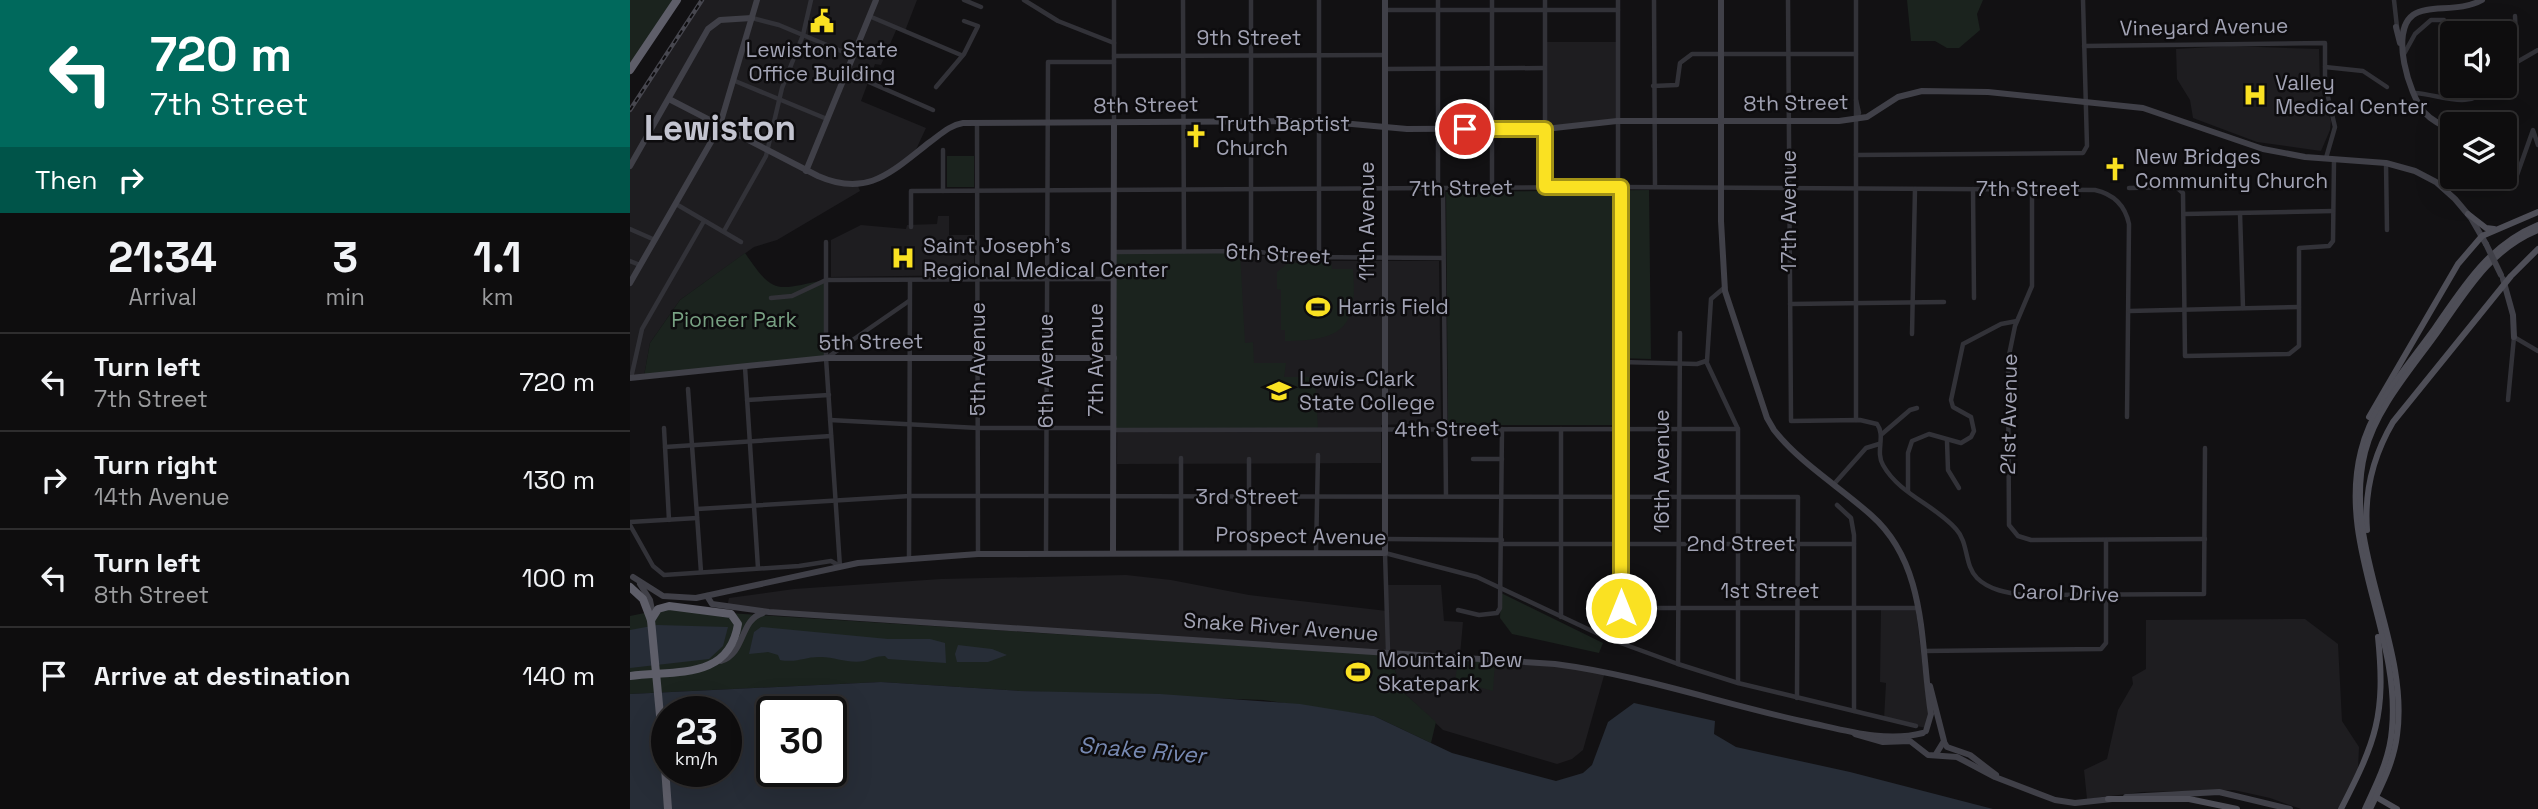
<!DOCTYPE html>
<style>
:root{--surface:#0e0d0e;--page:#171617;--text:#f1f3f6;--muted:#9b9c9e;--line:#2e2d2e}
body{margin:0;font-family:"Space Grotesk",sans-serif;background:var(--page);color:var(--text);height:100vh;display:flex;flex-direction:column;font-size:26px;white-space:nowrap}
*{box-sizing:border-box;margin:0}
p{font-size:23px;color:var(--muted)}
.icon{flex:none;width:38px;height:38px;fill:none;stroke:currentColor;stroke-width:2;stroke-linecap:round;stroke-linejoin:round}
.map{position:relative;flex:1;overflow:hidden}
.panel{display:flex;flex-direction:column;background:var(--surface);width:630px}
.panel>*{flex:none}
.hud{background:#00695c;color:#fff;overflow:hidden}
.controls{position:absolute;left:1810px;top:21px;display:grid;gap:14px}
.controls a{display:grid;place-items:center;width:77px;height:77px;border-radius:7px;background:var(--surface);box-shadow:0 7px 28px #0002,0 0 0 2px var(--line);font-size:35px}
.speed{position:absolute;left:21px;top:696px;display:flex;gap:14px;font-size:35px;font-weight:700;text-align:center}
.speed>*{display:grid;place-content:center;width:91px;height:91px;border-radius:50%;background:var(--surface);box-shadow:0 7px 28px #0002,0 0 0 2px var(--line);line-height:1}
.speed small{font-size:18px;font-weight:400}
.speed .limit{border:4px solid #111;border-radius:10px;background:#fff;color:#111}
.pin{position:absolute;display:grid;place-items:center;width:60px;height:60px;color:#fff;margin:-30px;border:4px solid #fff;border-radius:50%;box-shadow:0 2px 7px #0007}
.me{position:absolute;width:77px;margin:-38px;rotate:0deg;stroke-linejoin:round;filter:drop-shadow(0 0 5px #0008)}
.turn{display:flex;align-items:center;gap:24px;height:147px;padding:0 35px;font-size:32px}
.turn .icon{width:91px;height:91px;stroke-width:2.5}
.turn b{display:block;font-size:49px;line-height:60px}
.then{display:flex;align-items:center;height:66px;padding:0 35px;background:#0003;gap:14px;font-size:26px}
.eta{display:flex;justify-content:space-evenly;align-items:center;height:119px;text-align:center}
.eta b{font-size:42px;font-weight:700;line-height:49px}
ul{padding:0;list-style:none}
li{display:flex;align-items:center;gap:21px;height:98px;padding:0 35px;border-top:2px solid var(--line)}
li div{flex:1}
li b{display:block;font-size:26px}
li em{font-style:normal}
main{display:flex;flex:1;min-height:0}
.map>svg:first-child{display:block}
</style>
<main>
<section class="panel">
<div class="hud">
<div class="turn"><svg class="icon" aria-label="left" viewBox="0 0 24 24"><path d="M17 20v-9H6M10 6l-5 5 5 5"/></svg><div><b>720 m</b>7th Street</div></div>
<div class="then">Then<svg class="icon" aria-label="right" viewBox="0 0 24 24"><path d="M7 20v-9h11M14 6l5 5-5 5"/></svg></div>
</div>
<div class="eta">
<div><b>21:34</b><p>Arrival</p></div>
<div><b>3</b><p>min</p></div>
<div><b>1.1</b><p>km</p></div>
</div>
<ul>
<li><svg class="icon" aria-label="left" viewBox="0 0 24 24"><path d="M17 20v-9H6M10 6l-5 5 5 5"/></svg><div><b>Turn left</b><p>7th Street</p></div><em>720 m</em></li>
<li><svg class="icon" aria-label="right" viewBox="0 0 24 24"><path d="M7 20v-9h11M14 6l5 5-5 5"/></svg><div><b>Turn right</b><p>14th Avenue</p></div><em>130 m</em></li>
<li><svg class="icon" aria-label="left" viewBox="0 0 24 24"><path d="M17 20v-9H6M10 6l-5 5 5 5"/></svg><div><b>Turn left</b><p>8th Street</p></div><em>100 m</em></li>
<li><svg class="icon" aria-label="arrive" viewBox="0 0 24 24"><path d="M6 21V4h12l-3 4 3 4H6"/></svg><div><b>Arrive at destination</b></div><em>140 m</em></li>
</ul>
</section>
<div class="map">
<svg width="1908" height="809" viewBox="0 0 1908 809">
<rect width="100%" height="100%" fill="#121113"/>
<!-- built -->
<g fill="#1e1d20">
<polygon points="72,0 287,0 275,31 267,28 251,65 245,64 231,101 296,128 283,156 267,168 228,186 230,191 147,240 124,247 50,300 20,343 14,376 0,379 0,110"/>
<polygon points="915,42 988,42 987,121 915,129"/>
<polygon points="1601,46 1689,49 1690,85 1701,121 1700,130 1691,151 1627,142 1563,118 1560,100 1547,79 1546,49"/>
<polygon points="308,216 319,216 319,235 344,235 344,275 201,277 201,240 231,225 276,229 277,225 307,224"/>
<polygon points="488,256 642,256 672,261 809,261 811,423 751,425 751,463 487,464"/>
<polygon points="496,575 541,580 619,595 757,611 758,585 811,585 814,621 833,622 830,655 975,672 953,750 942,759 927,764 813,730 773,692 758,651 97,607 99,598 164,589 311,579"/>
<polygon points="1251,609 1286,610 1299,720 1296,728 1254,719 1256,683 1250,682"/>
<polygon points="1675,619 1708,644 1712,721 1729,747 1728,770 1708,809 1671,809 1640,798 1604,790 1512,792 1457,799 1454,770 1477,759 1488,710 1503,684 1502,677 1516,669 1516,620"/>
</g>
<!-- green -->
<g fill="#1b231e">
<polygon points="0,0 47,0 0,70"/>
<polygon points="1277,0 1353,0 1347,14 1350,30 1329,48 1317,48 1305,41 1281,41"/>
<rect x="317" y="156" width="27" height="31"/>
<polygon points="1019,190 1021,359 988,358 987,425 818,425 816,192"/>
<polygon points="610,251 615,343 623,342 624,363 656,363 654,377 685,377 688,430 483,430 484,252"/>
<path d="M115,253c30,44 31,36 81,27v78l-182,18 6,-33 30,-43z"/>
<path d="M701,262l1,7h21c5,57 -9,72 -68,72v-11h-4v-40l-4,-1v-17l11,-9z"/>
<polygon points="871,593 973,643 969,653 882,634 870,618"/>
<polygon points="34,609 679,650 758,651 773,692 806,722 801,743 744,716 633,700 390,691 251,682 0,694 0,616"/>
<polygon points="829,655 865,662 863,691 825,681"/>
</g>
<!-- water -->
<g fill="#272d37" fill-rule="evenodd">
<polygon points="27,625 98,627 93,646 79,659 0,668 0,630"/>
<path d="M131,627l127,12h42l15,4 1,20 -58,-4 -3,-3c-9,0 -14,3 -21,5 -16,3 -31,-5 -45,-4 -15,0 -21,6 -39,3l-2,-5 -10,-3 -19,2 5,-22z"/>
<polygon points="328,645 362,649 377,655 358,662 327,662 325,654"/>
<path d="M251,682l139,9 140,3 140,10 74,12 78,37 104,28 27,-8 9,-8 16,-43 26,-19 81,18 -1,13 22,13 114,25 143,37h-1363v-115zM37,712h59v60h-59zM142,712h59v60h-59z"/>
</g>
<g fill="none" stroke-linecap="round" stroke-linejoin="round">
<!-- street -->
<g stroke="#323238" stroke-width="4.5">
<polyline points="334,0 351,7"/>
<polyline points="394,0 428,21 484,43"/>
<polyline points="553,0 554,251"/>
<polyline points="621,0 621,251"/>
<polyline points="689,0 689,257"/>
<polyline points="915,0 915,187"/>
<polyline points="1024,0 1025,187"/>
<path d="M1158,0l3,421 69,-1 17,4c9,12 -2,27 6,41 16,29 52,40 73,64 13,14 8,36 21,49 12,12 31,15 46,17l181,-1 1,-146"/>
<polyline points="1764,0 1767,27"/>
<polyline points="755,10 988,10"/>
<polyline points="239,16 331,55"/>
<polyline points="122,18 149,25 223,56"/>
<polyline points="1454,46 1695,43 1695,84 1705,127 1696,158"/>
<polyline points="1774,54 1785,34 1801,20 1814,20 1822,34"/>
<polyline points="484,56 755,55"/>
<polyline points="1887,62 1908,50"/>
<polyline points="1695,67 1733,71 1757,87"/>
<polyline points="755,69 915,68"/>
<polyline points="1874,69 1887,62 1885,16"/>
<polyline points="216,72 303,110"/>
<polyline points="105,81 197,119"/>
<polyline points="1023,86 1047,85 1050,63 1062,54 1226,54"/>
<polyline points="306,87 334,54 348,26 334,21"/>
<path d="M1784,93c27,1 55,19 76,-7"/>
<polyline points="1226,100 1229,113 1226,119"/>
<polyline points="347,123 348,554"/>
<polyline points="484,124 484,0"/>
<polyline points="1226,155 1453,153 1457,146 1453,0"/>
<polyline points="1756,163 1757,230"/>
<polyline points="1874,175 1879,178 1887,175 1903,130 1908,145"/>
<polyline points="862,187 862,0"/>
<polyline points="988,187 988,0"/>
<polyline points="808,188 808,0"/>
<polyline points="1499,188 1546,187 1553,193 1555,356 1659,354 1669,346 1669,248 1699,246 1703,241 1704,159"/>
<polyline points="813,189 816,496"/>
<polyline points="1343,189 1344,298"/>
<polyline points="1402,189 1402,286 1385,326 1378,360 1379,525 1388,536 1401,540 1575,539"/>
<polyline points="313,191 313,150"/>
<polyline points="46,204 111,242"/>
<polyline points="1610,213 1613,308"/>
<polyline points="1554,214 1703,211"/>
<path d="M281,227v-36l710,-4 474,3c18,4 30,15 34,34l-2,193"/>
<polyline points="0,229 25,240"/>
<polyline points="94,231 136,156 152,88 173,35 181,0"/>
<polyline points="196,242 196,358 210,567"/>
<polyline points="484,252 621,251 673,257 812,258"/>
<polyline points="0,261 10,265"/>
<polyline points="141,298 162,296 196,280 484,279"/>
<polyline points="1160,304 1314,302"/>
<polyline points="1499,311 1669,307"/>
<polyline points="1282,334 1285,189"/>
<polyline points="198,357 279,301"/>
<polyline points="1076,361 1108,429 1108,683"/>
<polyline points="1077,361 1081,299 1095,287"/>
<polyline points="991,362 1067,364 1076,361"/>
<polyline points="115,367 128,568"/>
<polyline points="1,378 12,329 74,221"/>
<polyline points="58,389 71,572"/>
<polyline points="117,400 199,395"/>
<polyline points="1878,400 1884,337 1908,351"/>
<polyline points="200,420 348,428 483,428"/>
<polyline points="1226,420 1226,0"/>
<polyline points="34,428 39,520"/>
<polyline points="931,429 931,617"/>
<polyline points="483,430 1108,429"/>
<polyline points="1252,434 1280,410 1287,408"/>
<polyline points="1317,441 1318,470 1329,488"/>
<polyline points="35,447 201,436"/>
<polyline points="843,459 872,459"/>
<polyline points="1204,484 1236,448 1249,444"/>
<polyline points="1278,491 1278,453 1282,441 1299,434 1331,443 1341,437 1344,431 1341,417 1323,407 1321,400 1333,344 1371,324 1387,321"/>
<polyline points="1207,505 1221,518 1224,535 1224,711"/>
<polyline points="67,509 280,496 1168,497 1167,698"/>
<polyline points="0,522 67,518"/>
<polyline points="0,525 23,566 34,575 169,566 201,561 210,566"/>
<polyline points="755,539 872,540"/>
<polyline points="872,544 1224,544"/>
<polyline points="416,553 418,62 484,62"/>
<polyline points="551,553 551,458"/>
<polyline points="619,553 619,459"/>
<polyline points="686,553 688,455"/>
<polyline points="279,559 280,280"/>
<polyline points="991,608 1288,608"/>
<polyline points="828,610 849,615 867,613 870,608 872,429"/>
<polyline points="991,643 991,187"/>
<polyline points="758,651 755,553 847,577 977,638 1048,664 1108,683 1286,726"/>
<polyline points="1294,651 1471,649 1476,643 1476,540"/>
<polyline points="1048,664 1050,333"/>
</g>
<!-- secondary -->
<g stroke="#404048" stroke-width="6">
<path d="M1091,0v221l4,70 42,127 7,12c26,33 66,57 97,85 57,50 49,131 60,199l-5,17"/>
<polyline points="1766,27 1770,43"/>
<path d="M39,99l149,77c50,22 73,-4 112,-34 11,-8 20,-17 33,-19l356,-2 88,8 147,-1 63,-7h222l28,-4 31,-20 24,-6 66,1 155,16 120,41 42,8 81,6 29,8 21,11 19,17 16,19 15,26"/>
<path d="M1822,129c-11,-4 -20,-8 -28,-17 -15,-18 -34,-80 -11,-97 15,-11 46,-2 69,-15"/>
<polyline points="0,166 78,29 90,20 122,18"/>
<polyline points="176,171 246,0"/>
<polyline points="1817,191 1831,177"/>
<polyline points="1873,279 1883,315 1884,337"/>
<polyline points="0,283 89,128 127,0"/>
<polyline points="0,378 196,358 484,358"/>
<polyline points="483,553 484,124"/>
<polyline points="3,577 33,596 66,598 228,563 348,554 755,553 755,0"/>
<polyline points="10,584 20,600 23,615"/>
<path d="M77,596l5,8 57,8 786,52c85,11 168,40 251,58 38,8 79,21 117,11"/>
<path d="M91,661c25,-8 18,-41 42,-48"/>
<polyline points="1300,686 1314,741 1306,754"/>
<polyline points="1225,734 1253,742 1280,741 1298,755 1327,757 1365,777 1425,800 1445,803 1482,799"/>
<polyline points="1314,742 1317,747 1340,755 1366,775"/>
<polyline points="1496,797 1589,792 1660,809"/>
</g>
<!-- primary -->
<g stroke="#4e4e57" stroke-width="6">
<polyline points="1838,214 1856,228 1864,229"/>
<polyline points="1739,417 1828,264 1852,236 1908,212"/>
<path d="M1737,530c-3,-40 6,-74 26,-108l118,-146 27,-27"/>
<polyline points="1746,797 1767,809"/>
<polyline points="1478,799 1559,799 1607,809"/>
<path d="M1711,809c35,-68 45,-94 37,-172"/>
<path d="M1735,809c12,-26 25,-51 27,-80 9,-94 -55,-184 -31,-278 11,-46 47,-85 74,-123 29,-42 54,-83 103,-103"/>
<path d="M1740,809c12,-24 24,-48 27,-74 13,-92 -56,-189 -32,-283 11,-44 48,-85 74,-122 28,-40 52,-81 99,-100"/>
</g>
<!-- highway -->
<g stroke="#5e5e69" stroke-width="8">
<polyline points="0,70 47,0"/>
<polyline points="0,587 13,599 21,620"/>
<path d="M0,676c44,-6 99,5 108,-52l-7,-10 -62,-8 -11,3 -7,11"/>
<polyline points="35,768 38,809"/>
</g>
<!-- rail casing -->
<g stroke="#47474f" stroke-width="4.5">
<polyline id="rail" points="0,110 72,0"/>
</g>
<!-- rail -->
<use href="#rail" stroke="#0d0c0e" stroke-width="2" stroke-dasharray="5" stroke-linecap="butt"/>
<!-- secondary-bridge -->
<polyline stroke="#404048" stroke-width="6" points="1856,244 1871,275"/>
<!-- highway-bridge -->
<polyline stroke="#5e5e69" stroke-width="8" points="21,620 35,768"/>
</g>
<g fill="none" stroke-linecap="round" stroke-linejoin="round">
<!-- route casing -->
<g stroke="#a29216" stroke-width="18">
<polyline id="route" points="835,129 915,129 915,187 991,187 991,608"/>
</g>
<!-- route -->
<use href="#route" stroke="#fae122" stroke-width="12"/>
</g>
<!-- icons -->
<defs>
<g id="civic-bare" transform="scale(1.89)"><path d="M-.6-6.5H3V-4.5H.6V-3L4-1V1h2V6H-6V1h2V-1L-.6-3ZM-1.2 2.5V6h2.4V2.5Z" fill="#fae122" stroke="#0d0c0e" stroke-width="2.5" paint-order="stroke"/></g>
<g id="hospital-bare" transform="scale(1.89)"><path d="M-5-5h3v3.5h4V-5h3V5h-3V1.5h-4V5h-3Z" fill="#fae122" stroke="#0d0c0e" stroke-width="2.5" paint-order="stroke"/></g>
<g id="church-bare" transform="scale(1.89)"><path d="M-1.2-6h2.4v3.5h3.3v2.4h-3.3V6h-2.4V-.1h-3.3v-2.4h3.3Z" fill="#fae122" stroke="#0d0c0e" stroke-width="2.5" paint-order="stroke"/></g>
<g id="stadium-bare" transform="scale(1.89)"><path d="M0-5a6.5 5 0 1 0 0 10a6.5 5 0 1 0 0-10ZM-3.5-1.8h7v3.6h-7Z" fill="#fae122" stroke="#0d0c0e" stroke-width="2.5" paint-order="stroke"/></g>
<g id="university-bare" transform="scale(1.89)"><path d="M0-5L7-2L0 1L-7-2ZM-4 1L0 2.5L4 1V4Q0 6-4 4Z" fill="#fae122" stroke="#0d0c0e" stroke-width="2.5" paint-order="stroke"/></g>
</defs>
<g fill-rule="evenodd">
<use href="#civic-bare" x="192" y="21"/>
<use href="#hospital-bare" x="1625" y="95"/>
<use href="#church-bare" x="566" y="136"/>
<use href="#church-bare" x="1485" y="169"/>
<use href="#hospital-bare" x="273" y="258"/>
<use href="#stadium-bare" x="688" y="307"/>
<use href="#university-bare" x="649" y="391"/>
<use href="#stadium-bare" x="728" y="672"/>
</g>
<g text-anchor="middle" stroke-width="5" stroke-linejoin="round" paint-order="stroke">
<!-- street labels -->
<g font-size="21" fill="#a2a3b4" stroke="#0d0c0e">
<text transform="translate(1574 27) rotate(-1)" y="7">Vineyard Avenue</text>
<text x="619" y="45">9th Street</text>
<text transform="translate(1166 103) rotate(-1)" y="7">8th Street</text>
<text transform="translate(516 105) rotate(-1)" y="7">8th Street</text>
<text transform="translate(831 188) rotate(-1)" y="7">7th Street</text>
<text x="1398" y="196">7th Street</text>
<text transform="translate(1159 211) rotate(-90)" y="7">17th Avenue</text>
<text transform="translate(737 221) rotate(-90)" y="7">11th Avenue</text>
<text transform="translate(648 254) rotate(3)" y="7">6th Street</text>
<text transform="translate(241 342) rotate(-1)" y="7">5th Street</text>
<text transform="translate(348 359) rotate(-90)" y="7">5th Avenue</text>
<text transform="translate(466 360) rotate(-90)" y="7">7th Avenue</text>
<text transform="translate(416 371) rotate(-90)" y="7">6th Avenue</text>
<text transform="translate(1379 414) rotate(-89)" y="7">21st Avenue</text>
<text transform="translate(817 429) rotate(-1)" y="7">4th Street</text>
<text transform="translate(1032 471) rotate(-90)" y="7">16th Avenue</text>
<text x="617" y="504">3rd Street</text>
<text transform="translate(671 536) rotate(1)" y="7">Prospect Avenue</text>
<text x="1111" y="551">2nd Street</text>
<text x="1140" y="598">1st Street</text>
<text transform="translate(1436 593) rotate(2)" y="7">Carol Drive</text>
<text transform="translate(651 627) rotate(4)" y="7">Snake River Avenue</text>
</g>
<!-- poi labels -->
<g font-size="21" fill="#a2a3b4" stroke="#0d0c0e" text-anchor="start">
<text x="192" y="57" text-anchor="middle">Lewiston State<tspan x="192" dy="24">Office Building</tspan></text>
<text x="1645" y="90">Valley<tspan x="1645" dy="24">Medical Center</tspan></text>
<text x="586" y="131">Truth Baptist<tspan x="586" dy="24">Church</tspan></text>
<text x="1505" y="164">New Bridges<tspan x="1505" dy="24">Community Church</tspan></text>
<text x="293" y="253">Saint Joseph's<tspan x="293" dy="24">Regional Medical Center</tspan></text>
<text x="708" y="314">Harris Field</text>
<text x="669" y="386">Lewis-Clark<tspan x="669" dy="24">State College</tspan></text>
<text x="748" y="667">Mountain Dew<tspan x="748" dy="24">Skatepark</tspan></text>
</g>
<!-- park labels -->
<g font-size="21" fill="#78a183" stroke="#0d0c0e">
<text x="104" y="327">Pioneer Park</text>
</g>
<!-- water labels -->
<g font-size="23" font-style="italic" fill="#7789b2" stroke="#0d0c0e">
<text transform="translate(512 750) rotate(5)" y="8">Snake River</text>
</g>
<!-- town labels -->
<g font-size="35" font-weight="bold" fill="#c3c4d0" stroke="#0d0c0e">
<text x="90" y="140">Lewiston</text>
</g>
</g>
</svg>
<div class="controls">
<a><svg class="icon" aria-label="sound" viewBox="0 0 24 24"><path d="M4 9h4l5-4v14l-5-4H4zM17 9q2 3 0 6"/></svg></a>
<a><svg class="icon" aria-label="layers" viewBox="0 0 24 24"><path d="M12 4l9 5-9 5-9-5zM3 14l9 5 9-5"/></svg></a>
</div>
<div class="speed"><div>23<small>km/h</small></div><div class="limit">30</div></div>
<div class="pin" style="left:835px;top:129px;background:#d93025"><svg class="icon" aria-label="arrive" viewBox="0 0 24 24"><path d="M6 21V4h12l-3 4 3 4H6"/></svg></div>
<svg class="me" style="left:991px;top:608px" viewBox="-20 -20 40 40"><circle r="17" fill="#fae122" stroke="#fff" stroke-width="3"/><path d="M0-11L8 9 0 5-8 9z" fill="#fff"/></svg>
</div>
</main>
